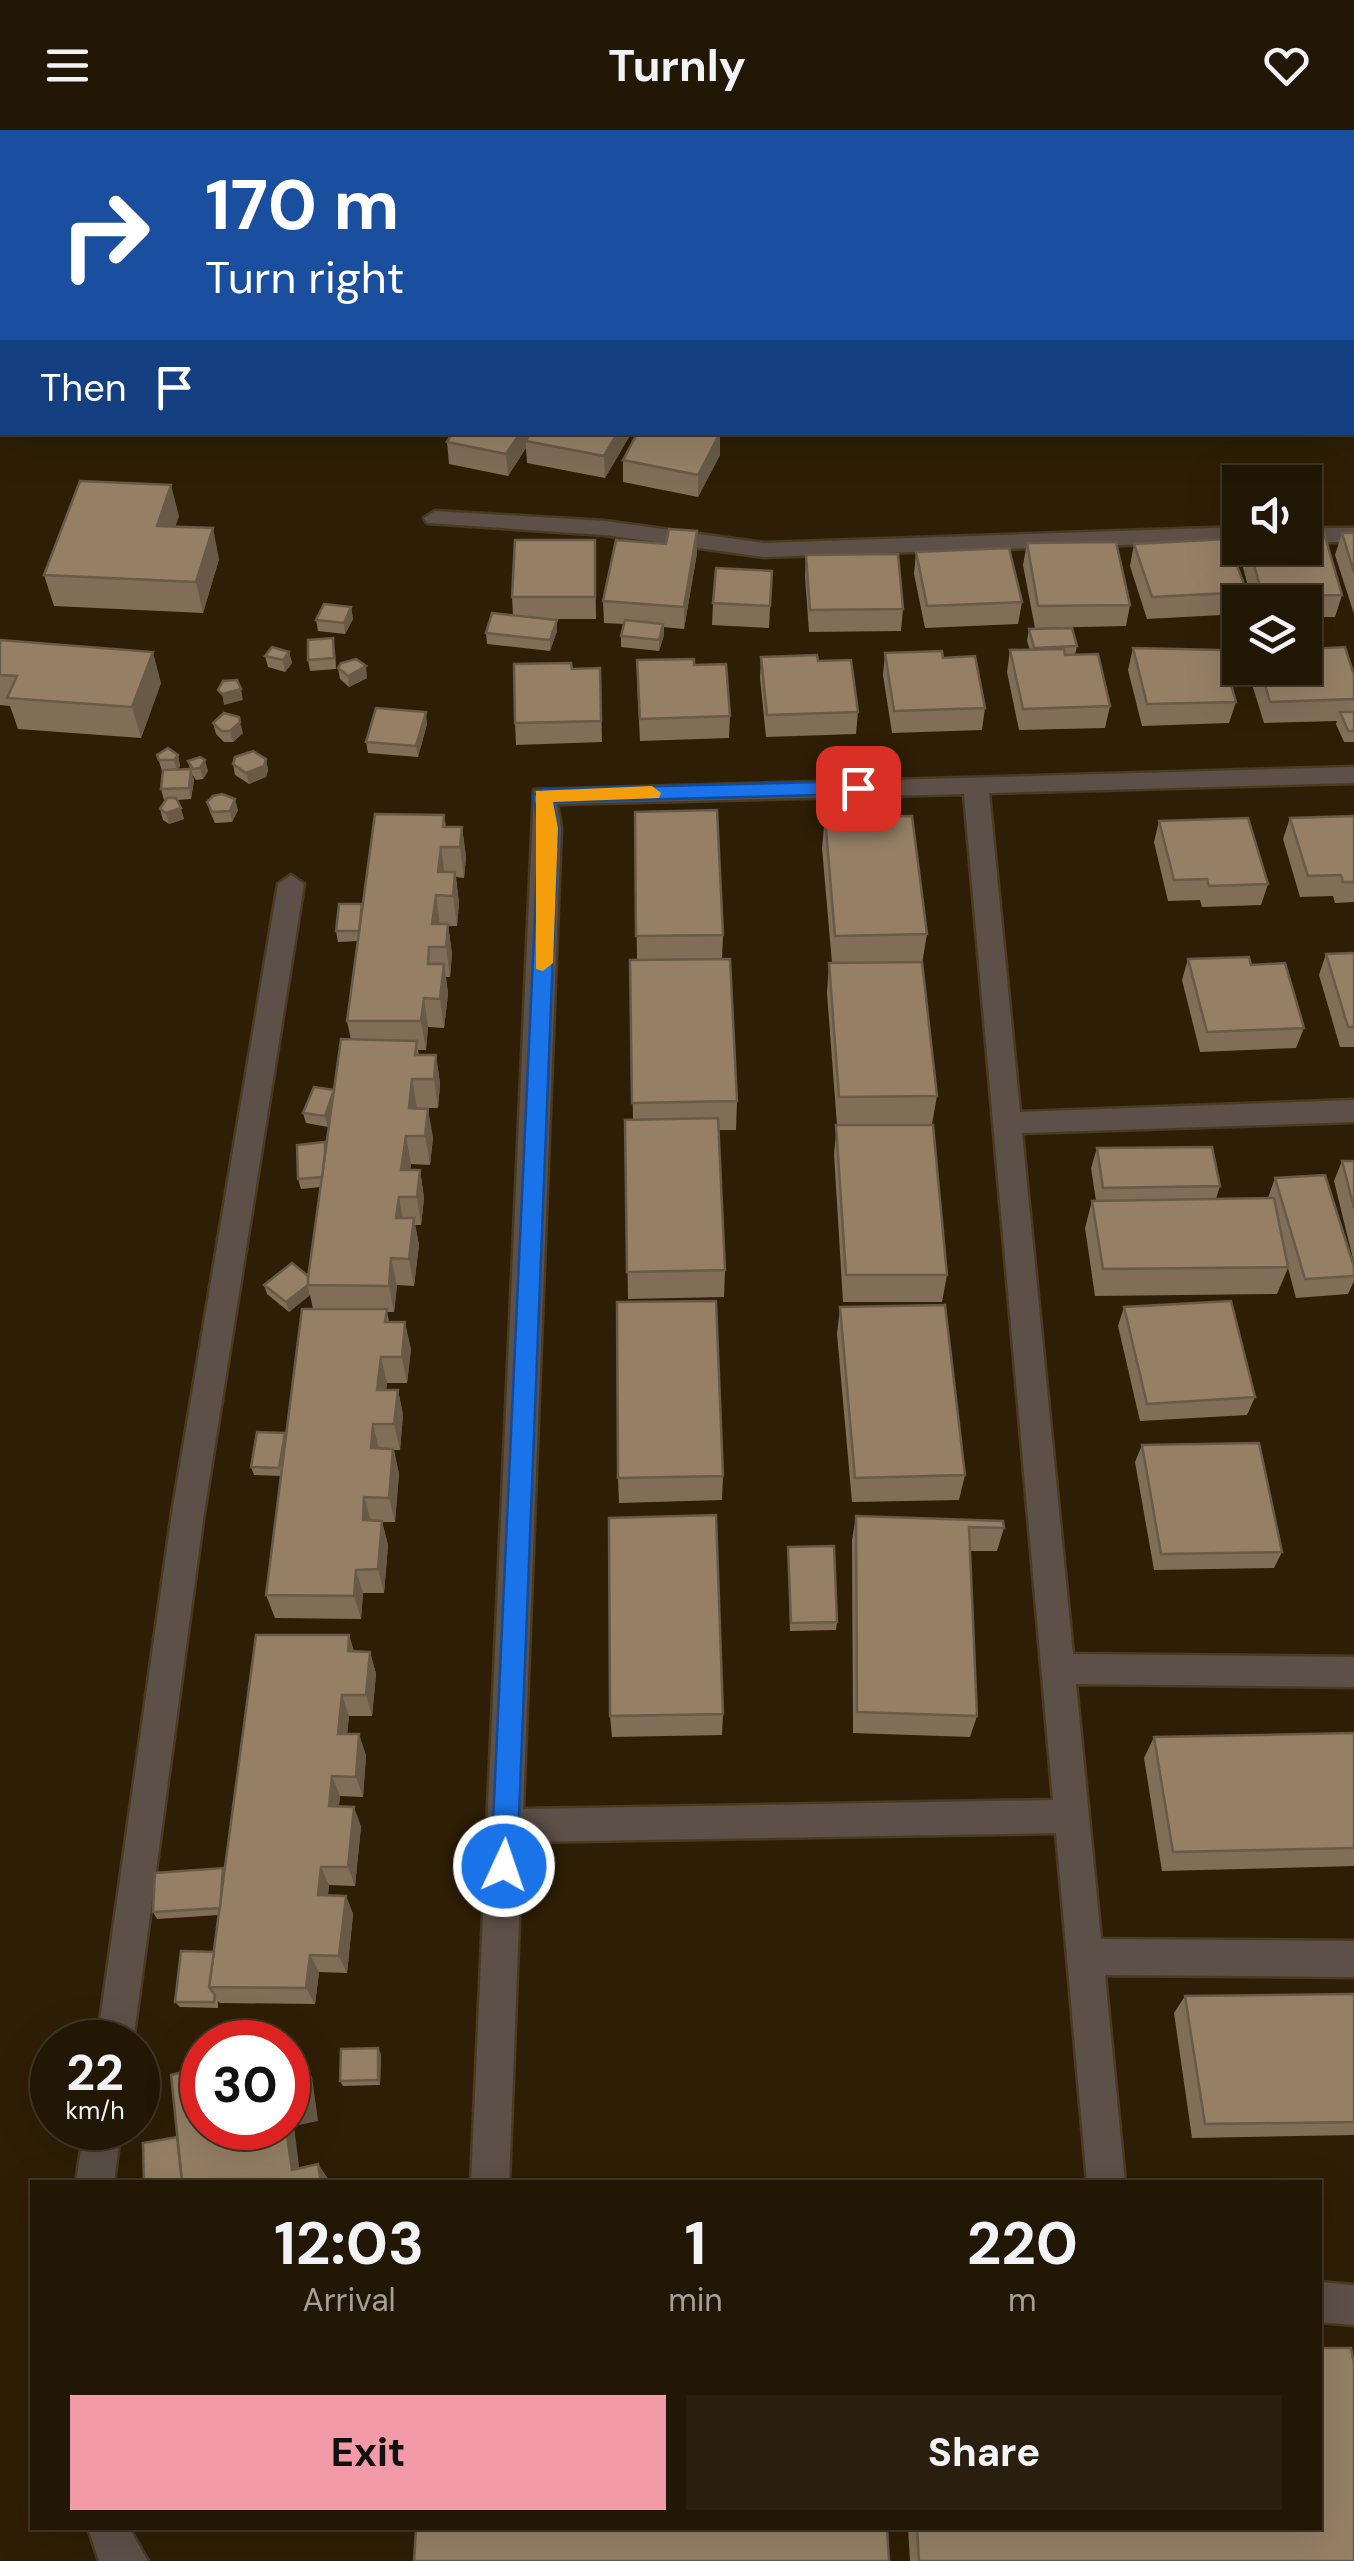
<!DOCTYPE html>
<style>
:root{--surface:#221604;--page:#2a1f0e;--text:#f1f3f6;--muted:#a29f9a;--line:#3f3526;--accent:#f39aa9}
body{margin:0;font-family:"DM Sans",sans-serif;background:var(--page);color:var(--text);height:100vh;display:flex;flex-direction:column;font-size:38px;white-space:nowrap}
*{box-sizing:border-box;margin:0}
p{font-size:32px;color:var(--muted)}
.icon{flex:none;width:55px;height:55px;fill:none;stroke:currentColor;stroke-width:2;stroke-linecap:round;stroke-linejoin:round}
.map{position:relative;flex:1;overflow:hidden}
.side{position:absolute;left:30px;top:2050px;width:1292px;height:350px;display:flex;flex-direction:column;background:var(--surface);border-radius:0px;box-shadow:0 10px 40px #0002,0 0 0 2px var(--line)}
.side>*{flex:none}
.hud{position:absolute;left:0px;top:0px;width:1355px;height:305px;box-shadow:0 10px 40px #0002,0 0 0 2px var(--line);background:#1a4fa0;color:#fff;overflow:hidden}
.fabs{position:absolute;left:1222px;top:335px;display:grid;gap:20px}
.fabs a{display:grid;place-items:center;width:100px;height:100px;border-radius:0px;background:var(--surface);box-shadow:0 10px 40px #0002,0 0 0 2px var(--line);font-size:50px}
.speed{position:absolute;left:30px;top:1890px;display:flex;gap:20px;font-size:50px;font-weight:700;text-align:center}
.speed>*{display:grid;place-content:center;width:130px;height:130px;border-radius:50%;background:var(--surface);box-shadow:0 10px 40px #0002,0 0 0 2px var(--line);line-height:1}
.speed small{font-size:25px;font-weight:400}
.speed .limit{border:15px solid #d22;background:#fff;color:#111}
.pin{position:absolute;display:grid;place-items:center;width:85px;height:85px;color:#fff;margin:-42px;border-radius:20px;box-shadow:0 5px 15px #0006}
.me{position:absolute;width:110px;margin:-55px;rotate:3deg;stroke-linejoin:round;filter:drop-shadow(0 0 8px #0008)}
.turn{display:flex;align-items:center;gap:35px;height:210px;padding:0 40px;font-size:45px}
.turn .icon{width:130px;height:130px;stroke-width:2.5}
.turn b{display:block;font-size:70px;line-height:85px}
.then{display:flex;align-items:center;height:95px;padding:0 40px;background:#0003;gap:20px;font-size:38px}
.eta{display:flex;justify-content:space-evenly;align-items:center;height:170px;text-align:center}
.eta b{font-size:60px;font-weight:700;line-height:70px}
.button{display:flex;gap:20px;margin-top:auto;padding:20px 40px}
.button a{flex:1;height:115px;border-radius:0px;background:var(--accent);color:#111;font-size:40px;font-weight:700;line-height:115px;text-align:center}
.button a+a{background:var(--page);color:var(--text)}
header{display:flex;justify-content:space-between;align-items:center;height:130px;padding:0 40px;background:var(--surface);font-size:45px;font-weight:700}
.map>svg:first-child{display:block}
</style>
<header><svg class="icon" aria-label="menu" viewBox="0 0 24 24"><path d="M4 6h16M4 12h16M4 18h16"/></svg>Turnly<svg class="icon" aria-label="heart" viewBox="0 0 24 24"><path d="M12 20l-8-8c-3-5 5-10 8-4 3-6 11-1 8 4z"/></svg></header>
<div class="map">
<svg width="1354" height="2431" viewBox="0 0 1354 2431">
<rect width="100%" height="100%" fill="#2e1e05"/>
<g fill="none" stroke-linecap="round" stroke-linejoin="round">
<!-- minor casing -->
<g stroke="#493a22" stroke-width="5">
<g id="minor">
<polygon points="761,0 792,0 793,2 762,2"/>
<rect x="1352" y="103" width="2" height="12"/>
<rect x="1352" y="273" width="2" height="13"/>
<polygon points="435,381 605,391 764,413 1240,397 1240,411 764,427 605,405 427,393 424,388"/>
<rect x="1305" y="398" width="49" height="14"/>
<path d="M1354,637v16l-365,10 31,319 334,-12v22l-332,11 51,521 281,3v30l-278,-3 25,255 253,2v36l-249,-2 20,207h-38l-31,-349 -534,9 -13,340h-38l63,-1392zM964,664l89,1006 -530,9 38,-981 -4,-24z"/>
<polygon points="291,745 304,754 204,1383 133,1912 97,1912 172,1383 278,754"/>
<polygon points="84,1998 121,1998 114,2052 76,2052"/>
<polygon points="1320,2152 1354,2155 1354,2195 1320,2192"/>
<polygon points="88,2398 129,2398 148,2431 99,2431"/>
</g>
</g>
<!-- minor -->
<use href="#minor" fill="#5d5049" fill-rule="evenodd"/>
</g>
<!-- wall -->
<g fill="#806e57">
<polygon points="629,307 605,348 527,333 526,318 508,346 449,334 447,312"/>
<polygon points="720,325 698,367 623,352 623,330"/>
<polygon points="179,386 175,396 219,429 203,483 54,476 44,445"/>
<polygon points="697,401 697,423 684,499 664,497 664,505 659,521 621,517 621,506 624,494 604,493 603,471 666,414"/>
<polygon points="1342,403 1354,403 1354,484 1335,425"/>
<polygon points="595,410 596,489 550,489 557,501 550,521 487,514 486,503 513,485 512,467"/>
<polygon points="1027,413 1130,475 1126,496 1035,498 1023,435"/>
<polygon points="1134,414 1247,462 1244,472 1240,472 1240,484 1147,489 1130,436"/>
<polygon points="1242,418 1305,418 1342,465 1335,487 1305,487 1305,472 1252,472 1240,426"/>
<polygon points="916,422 1022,472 1018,494 925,498 914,444"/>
<polygon points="806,425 903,479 901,501 809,502 805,446"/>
<polygon points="772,441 769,498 712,495 713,473"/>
<polygon points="351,477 353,489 345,504 318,501 316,490"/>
<polygon points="1029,499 1077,516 1075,525 1110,576 1105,598 1019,600 1007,542 1010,520 1030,520 1027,511"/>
<polygon points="0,510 161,553 141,608 18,599 10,576 0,575"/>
<polygon points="1133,518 1236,572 1229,593 1142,596 1128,540"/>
<polygon points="335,519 336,539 310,541 308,530"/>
<polygon points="1309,519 1354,545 1354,612 1344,612 1336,594 1337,591 1264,593 1247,538 1305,538"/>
<polygon points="289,522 292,533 285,542 268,537 265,526"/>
<polygon points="885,523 943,528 985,578 982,600 892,603 883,545"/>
<polygon points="761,527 818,531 858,582 856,604 766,607 760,548"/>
<polygon points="694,535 730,586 729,608 640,611 637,552"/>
<polygon points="338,538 367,548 349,557 340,549"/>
<polygon points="600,538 602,612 516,615 515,593 572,539"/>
<polygon points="213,593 243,603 233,612 224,612 216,604"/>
<polygon points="427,594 418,627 368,623 366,612"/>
<polygon points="157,625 178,625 180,636 178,639 190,639 188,631 208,641 203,649 196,650 192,644 194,650 191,669 177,670 184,689 169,694 163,690 160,679 166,670 164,670 161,659 162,641"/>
<polygon points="266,629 268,640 266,647 249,654 235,645 233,634"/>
<polygon points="207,672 238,680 232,692 215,693 210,682"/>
<polygon points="635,682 723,805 722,829 737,971 736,1000 718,1000 725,1140 724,1167 628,1169 625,990 633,990 630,830 637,830"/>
<polygon points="444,685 446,697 462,697 466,727 464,748 456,747 459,773 457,796 448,796 452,824 450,847 446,847 448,864 444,898 428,897 426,920 418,920 419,925 436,925 440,954 438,978 417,978 433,1007 430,1035 411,1034 410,1040 420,1040 424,1068 421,1095 415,1095 419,1115 414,1156 397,1155 394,1182 387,1182 389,1192 411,1219 407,1253 387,1253 386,1260 398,1260 403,1285 400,1320 394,1320 399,1344 395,1392 382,1392 388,1415 384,1463 363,1463 361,1489 275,1488 266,1465 281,1346 254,1345 251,1337 285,1303 286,1306 313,1179 310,1165 289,1182 267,1164 264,1155 308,1146 321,1057 301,1059 298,1049 326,1017 330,991 328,997 306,993 303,983 334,960 351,910 347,891 358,811 338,812 336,801"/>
<polygon points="1354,686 1354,772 1335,773 1333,766 1300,767 1283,709 1290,688"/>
<polygon points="825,687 927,804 922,834 937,966 932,994 947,1145 942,1172 843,1172 834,1024 837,995 827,863 829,833 832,833 822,718"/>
<polygon points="1159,691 1268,754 1261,775 1202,777 1200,770 1168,771 1154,712"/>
<polygon points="1354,823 1354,917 1340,917 1319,845 1326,824"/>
<polygon points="1188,829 1251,835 1304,898 1296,918 1200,922 1182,850"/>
<polygon points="1097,1018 1220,1056 1216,1069 1268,1068 1275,1048 1354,1137 1354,1151 1348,1164 1296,1168 1288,1138 1277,1164 1095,1166 1085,1098 1092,1071 1096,1071 1091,1038"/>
<polygon points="1342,1031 1354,1031 1354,1133 1334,1051"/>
<polygon points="840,1177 965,1345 959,1370 852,1372 837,1204"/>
<polygon points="1124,1177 1255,1267 1247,1285 1140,1291 1118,1196"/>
<polygon points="1142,1315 1282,1422 1274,1438 1154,1440 1135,1332"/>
<polygon points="723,1346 722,1370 619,1373 618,1348"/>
<polygon points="856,1386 1004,1398 997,1421 970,1421 977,1586 970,1607 853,1603 852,1410"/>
<polygon points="788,1417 837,1492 836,1500 790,1501"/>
<polygon points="349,1505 354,1522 370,1522 376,1544 372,1586 349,1586 347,1604 366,1625 363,1667 340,1666 339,1676 361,1696 355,1756 329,1755 328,1765 346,1766 353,1784 347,1843 319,1842 315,1874 220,1873 218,1871 218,1878 180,1877 175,1872 214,1822 219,1785 157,1789 153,1782 223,1738 225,1741"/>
<polygon points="723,1584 722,1605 612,1607 610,1586"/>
<polygon points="1354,1603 1354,1736 1162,1741 1144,1628 1154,1607"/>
<polygon points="1354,1864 1354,2005 1192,2008 1174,1883 1185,1866"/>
<polygon points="381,1924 380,1955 343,1956 340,1951"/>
<polygon points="908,2398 1320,2398 1354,2431 910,2431"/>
</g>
<!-- shaded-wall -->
<g fill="#685a47">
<polygon points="1,255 2,261 2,277 0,269"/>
<polygon points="521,302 536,302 526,311 526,318 508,346 506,324"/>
<polygon points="618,302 628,302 629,307 605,348 604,326"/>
<polygon points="720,303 720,325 698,367 698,345"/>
<polygon points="171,355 179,386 165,427 157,396"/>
<polygon points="213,398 219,429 203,483 196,452"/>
<polygon points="697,401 697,423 684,499 684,477"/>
<polygon points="351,477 353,489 345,504 344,493"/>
<polygon points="557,490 557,501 550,521 550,510"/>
<polygon points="663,494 664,505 659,521 659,510"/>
<polygon points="153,522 161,553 141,608 132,577"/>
<polygon points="289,522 292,533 285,542 283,530"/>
<polygon points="366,536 367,548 349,557 348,546"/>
<polygon points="241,559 243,570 224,575 222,564"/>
<polygon points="426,582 427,594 418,627 416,616"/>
<polygon points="240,592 243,603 233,612 230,601"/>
<polygon points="178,625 180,636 177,641 174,630"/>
<polygon points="266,629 268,640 266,647 249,654 246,643"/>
<polygon points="205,630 208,641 203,649 200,638"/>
<polygon points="191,639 194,650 191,669 189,658"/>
<polygon points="235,669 238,680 232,692 230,681"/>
<polygon points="181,678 184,689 169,694 166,683"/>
<polygon points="462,697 466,727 464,748 460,717"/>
<polygon points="441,717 445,747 438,742"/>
<polygon points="455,742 459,773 457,796 453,766"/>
<polygon points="436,765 440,795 432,794"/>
<polygon points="448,794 452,824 450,847 446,817"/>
<polygon points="444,834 448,864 444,898 440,869"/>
<polygon points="424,868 428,897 426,920 421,891"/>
<polygon points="436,925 440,954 438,978 434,949"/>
<polygon points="412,949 417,978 414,1007 409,978"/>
<polygon points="336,960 338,970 328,997 325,986"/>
<polygon points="428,979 433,1007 430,1035 425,1006"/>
<polygon points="406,1006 411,1034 406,1068 401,1040"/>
<polygon points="420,1040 424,1068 421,1095 417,1067"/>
<polygon points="399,1067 404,1095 396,1088"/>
<polygon points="414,1088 419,1115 414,1156 409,1129"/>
<polygon points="391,1128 397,1155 394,1182 389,1156"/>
<polygon points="307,1155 310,1165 289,1182 286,1172"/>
<polygon points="405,1192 411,1219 407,1253 402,1227"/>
<polygon points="381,1227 387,1253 383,1285 377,1260"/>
<polygon points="398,1260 403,1285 400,1320 394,1294"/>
<polygon points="373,1294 379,1320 371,1318"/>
<polygon points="393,1319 399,1344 395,1392 389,1368"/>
<polygon points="364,1367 371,1391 363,1390"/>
<polygon points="382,1391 388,1415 384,1463 378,1439"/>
<polygon points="356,1440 363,1463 361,1489 354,1466"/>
<polygon points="349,1505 356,1528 348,1521"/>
<polygon points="370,1522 376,1544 372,1586 366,1565"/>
<polygon points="342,1565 349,1586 345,1624 338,1604"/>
<polygon points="359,1604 366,1625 363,1667 356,1647"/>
<polygon points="332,1646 340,1666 336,1696 329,1676"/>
<polygon points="354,1677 361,1696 355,1756 348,1737"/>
<polygon points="321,1737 329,1755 326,1783 318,1765"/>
<polygon points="346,1766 353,1784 347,1843 339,1826"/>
<polygon points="310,1825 319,1842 315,1874 306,1858"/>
<polygon points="378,1918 381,1924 380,1955 378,1950"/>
<polygon points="303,1932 312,1947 318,1991 294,1996 301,2052 292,2040 286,1998 288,1982"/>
<polygon points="318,2034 327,2047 328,2052 321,2052"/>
</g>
<!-- building -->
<g fill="#958065" stroke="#685a47" stroke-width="2.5">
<polygon points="453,302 521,302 506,324 447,312"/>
<polygon points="531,302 618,302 604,326 526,311"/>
<polygon points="638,302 719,302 720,303 698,345 623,330"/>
<polygon points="80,351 171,355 157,396 213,398 196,452 44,445"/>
<polygon points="669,399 697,401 684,477 603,471 616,410 666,414"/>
<polygon points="1324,403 1342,465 1263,466 1249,418 1305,418 1305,404"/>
<polygon points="1342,403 1354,403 1354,442"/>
<polygon points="1227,409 1247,462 1152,467 1134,414"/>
<polygon points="515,410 595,410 595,467 512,467"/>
<polygon points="1116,412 1130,475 1038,476 1027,413"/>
<polygon points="1009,418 1022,472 927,476 916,422"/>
<polygon points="898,424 903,479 810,480 806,425"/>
<polygon points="716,438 772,441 770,476 713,473"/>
<polygon points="324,474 351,477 344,493 316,490"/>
<polygon points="492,483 557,490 550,510 486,503"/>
<polygon points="625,490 663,494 659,510 621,506"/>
<polygon points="1072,498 1077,516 1034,518 1029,499"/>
<polygon points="333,508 334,528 308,530 308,510"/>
<polygon points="0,510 153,522 132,577 7,568 17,546 0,545"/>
<polygon points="1305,514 1307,514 1309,519 1345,517 1354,545 1354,569 1270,572 1260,538 1305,538"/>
<polygon points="272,517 289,522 283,530 265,526"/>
<polygon points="1133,518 1221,520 1236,572 1147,574"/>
<polygon points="1064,519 1065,525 1098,524 1110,576 1023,579 1010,520"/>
<polygon points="942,521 943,528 975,526 985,578 894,581 885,523"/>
<polygon points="817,525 818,531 851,530 858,582 767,585 761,527"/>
<polygon points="356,529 366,536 348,546 338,538 341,533"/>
<polygon points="694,529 694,535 726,534 730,586 640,589 637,530"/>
<polygon points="571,533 572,539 600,538 601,591 515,593 514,534"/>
<polygon points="237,550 241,559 222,564 218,560 223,551"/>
<polygon points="376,578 426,582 416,616 366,612"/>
<polygon points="1340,582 1354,582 1354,601 1348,601"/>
<polygon points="224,583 239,587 240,592 230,601 221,601 213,593"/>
<polygon points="168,618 178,625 174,630 159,630 157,625"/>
<polygon points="253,621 266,629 264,636 246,643 233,634 235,627"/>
<polygon points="200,627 205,630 200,638 193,639 188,631"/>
<polygon points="191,639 189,658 161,659 163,640"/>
<polygon points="222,664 235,669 230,681 212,682 207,672 213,666"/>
<polygon points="167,668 176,668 181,678 166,683 160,679"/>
<polygon points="717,680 723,805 636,806 635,682"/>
<polygon points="375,684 444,685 443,697 462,697 460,717 441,717 438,742 455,742 453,766 436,765 432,794 448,794 446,817 429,817 428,834 444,834 440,869 424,868 421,891 347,891"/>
<polygon points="912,686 927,804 835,806 825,687"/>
<polygon points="1354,686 1354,752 1343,752 1341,745 1308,746 1290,688"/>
<polygon points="1248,688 1268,754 1209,756 1207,749 1174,750 1159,691"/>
<polygon points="339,774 362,774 359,801 336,801"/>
<polygon points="1354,823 1354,897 1348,897 1326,824"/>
<polygon points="1249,827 1251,835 1285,833 1304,898 1207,902 1188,829"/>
<polygon points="730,829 737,971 632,973 630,830"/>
<polygon points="922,832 937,966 839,967 829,833"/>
<polygon points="341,909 417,911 415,925 436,925 434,949 412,949 409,978 428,979 425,1006 406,1006 401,1040 420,1040 417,1067 399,1067 396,1088 414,1088 409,1129 391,1128 389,1156 307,1155"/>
<polygon points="314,957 334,960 325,986 303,983"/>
<polygon points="718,988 725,1140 627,1142 625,990"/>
<polygon points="836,995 933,995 947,1145 846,1145"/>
<polygon points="325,1012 325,1023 322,1047 298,1049 297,1015"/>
<polygon points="1212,1017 1220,1056 1103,1058 1097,1018"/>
<polygon points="1342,1031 1354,1031 1354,1078"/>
<polygon points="1325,1045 1354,1137 1354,1146 1305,1149 1275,1048"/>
<polygon points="1274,1068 1288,1137 1103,1139 1092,1071"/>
<polygon points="292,1133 308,1146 308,1155 286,1172 264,1155"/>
<polygon points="716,1171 723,1346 618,1348 617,1172"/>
<polygon points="1231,1171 1255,1267 1147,1274 1124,1177"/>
<polygon points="945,1175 965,1345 855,1348 840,1177"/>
<polygon points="302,1179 387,1179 385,1192 405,1192 402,1227 381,1227 377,1260 398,1260 394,1294 373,1294 371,1318 393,1319 389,1368 364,1367 363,1390 382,1391 378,1439 356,1440 354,1466 266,1465"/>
<polygon points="257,1302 285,1303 279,1338 251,1337"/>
<polygon points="1259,1313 1282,1422 1161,1424 1142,1315"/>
<polygon points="716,1385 723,1584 610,1586 609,1388"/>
<polygon points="856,1386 1003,1391 1004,1398 969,1397 977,1586 857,1582"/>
<polygon points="834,1416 837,1492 791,1493 788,1417"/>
<polygon points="256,1505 349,1505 348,1521 370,1522 366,1565 342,1565 338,1604 359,1604 356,1647 332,1646 329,1676 354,1677 348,1737 321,1737 318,1765 346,1766 339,1826 310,1825 306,1858 209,1857"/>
<polygon points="1354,1603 1354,1718 1173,1722 1154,1607"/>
<polygon points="223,1738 220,1778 153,1782 155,1743"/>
<polygon points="181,1821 214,1822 209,1857 215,1865 214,1872 175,1872"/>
<polygon points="1354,1864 1354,1992 1205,1994 1185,1866"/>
<polygon points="378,1918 378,1950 340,1951 341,1919"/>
<polygon points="303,1932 309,1977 288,1982 288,1936"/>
<polygon points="202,1937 202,1998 286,1998 292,2040 318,2034 321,2052 182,2052 171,1945"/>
<polygon points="177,2007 182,2052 144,2052 143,2013"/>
<polygon points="1320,2218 1351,2218 1354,2234 1354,2431 919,2431 917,2398 1320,2398"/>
<polygon points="416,2398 887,2398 889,2431 414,2431"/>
</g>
<!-- route -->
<polygon fill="#1a73e8" stroke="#114b97" stroke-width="2.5" points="858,651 867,658 858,664 553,672 558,698 517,1736 513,1745 504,1748 495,1745 491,1736 539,698 533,666 543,659"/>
<!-- slow -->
<polygon fill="#f59e0b" points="652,656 661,663 659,668 553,672 558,698 553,833 543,841 536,839 536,661"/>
</svg>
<div class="fabs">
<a><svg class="icon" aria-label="sound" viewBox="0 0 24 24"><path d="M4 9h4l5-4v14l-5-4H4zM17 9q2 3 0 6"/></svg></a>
<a><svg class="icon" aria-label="layers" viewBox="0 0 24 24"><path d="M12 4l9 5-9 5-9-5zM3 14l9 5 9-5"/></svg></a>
</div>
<div class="speed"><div>22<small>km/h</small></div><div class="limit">30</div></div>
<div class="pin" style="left:858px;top:658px;background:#d93025"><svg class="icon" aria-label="arrive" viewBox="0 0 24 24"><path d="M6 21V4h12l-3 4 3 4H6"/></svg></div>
<svg class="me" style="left:504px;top:1736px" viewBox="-20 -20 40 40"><circle r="17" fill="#1a73e8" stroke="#fff" stroke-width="3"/><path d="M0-11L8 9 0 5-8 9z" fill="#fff"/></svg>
<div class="hud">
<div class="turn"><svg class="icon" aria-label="right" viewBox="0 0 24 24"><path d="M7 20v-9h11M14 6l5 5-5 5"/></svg><div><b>170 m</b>Turn right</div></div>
<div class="then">Then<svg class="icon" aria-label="arrive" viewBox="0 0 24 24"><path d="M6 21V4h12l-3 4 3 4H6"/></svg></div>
</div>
<section class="side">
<div class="eta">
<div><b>12:03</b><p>Arrival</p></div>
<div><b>1</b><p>min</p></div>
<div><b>220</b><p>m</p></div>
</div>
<div class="button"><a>Exit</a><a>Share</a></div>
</section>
</div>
